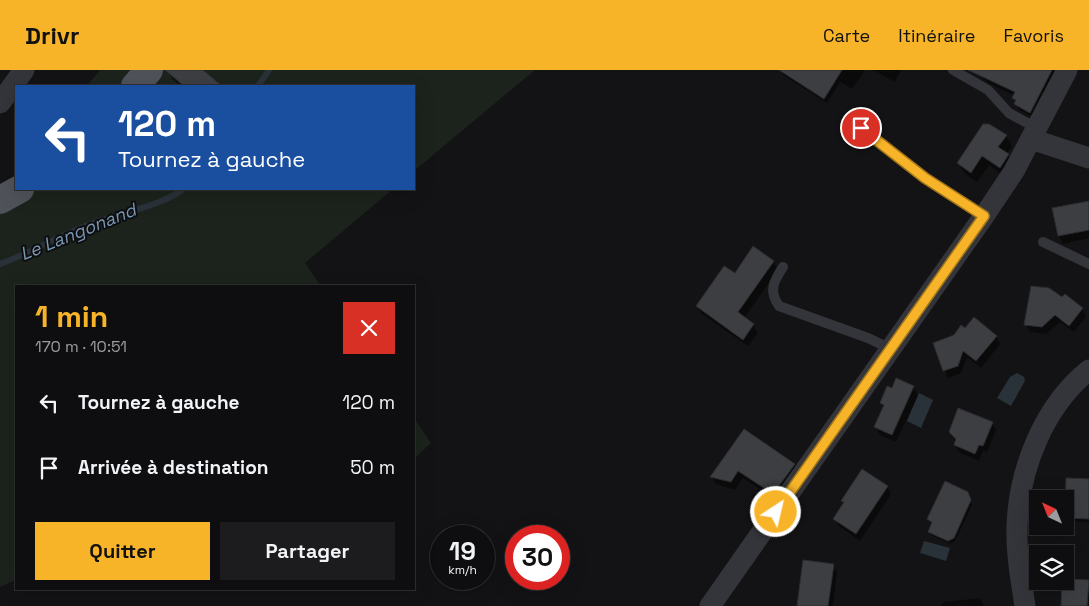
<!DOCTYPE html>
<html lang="fr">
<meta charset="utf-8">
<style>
:root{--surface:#0e0e10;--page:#1c1c1e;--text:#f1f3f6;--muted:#9b9c9f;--line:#2e2e30;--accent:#f8b428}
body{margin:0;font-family:"Space Grotesk",sans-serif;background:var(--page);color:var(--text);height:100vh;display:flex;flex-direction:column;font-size:19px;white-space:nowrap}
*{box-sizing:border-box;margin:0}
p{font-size:16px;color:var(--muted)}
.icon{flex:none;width:28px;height:28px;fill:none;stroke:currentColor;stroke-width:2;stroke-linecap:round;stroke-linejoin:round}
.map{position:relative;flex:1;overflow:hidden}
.drawer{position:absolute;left:15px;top:215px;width:400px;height:305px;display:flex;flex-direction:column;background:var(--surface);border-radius:0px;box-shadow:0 5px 20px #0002,0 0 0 1px var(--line)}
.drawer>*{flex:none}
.top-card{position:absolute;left:15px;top:15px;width:400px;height:105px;border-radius:0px;box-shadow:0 5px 20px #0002,0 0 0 1px var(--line);background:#1a4fa0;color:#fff;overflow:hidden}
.needle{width:32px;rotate:317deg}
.buttons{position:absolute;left:1029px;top:420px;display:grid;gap:10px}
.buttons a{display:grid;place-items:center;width:45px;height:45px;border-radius:0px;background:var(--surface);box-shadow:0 5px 20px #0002,0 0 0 1px var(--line);font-size:25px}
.speed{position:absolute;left:430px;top:455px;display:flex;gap:10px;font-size:25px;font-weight:700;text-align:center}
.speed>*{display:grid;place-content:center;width:65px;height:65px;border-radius:50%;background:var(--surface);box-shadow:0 5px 20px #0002,0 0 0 1px var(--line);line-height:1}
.speed small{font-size:12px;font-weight:400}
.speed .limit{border:8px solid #d22;background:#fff;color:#111}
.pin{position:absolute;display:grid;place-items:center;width:42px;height:42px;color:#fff;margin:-21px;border:2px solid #fff;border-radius:50%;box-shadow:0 1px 5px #0007}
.me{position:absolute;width:55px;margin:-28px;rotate:35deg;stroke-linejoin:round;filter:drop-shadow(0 0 4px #0008)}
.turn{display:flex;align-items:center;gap:18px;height:105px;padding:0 20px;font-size:22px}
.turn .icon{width:65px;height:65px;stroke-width:2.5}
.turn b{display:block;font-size:35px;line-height:42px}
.round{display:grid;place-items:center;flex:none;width:52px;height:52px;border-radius:0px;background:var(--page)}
.head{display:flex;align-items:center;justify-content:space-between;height:85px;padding:0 20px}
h1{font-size:30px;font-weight:600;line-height:38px;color:var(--accent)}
.primary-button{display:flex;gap:10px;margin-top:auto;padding:10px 20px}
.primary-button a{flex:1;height:58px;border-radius:0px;background:var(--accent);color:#111;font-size:20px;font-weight:600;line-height:58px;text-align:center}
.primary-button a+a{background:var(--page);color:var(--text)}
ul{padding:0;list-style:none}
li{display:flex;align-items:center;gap:15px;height:65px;padding:0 20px}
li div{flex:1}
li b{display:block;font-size:19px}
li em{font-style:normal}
header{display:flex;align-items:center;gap:30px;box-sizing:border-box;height:70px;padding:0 25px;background:var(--accent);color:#111}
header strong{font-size:24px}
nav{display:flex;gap:28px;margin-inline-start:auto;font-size:18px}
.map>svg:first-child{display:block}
</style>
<header>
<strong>Drivr</strong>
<nav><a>Carte</a><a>Itinéraire</a><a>Favoris</a></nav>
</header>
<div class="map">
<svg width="1089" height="536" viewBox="0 0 1089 536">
<rect width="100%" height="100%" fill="#131315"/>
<!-- green -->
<g fill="#1b231c">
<polygon points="100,0 535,0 414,101 414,16 87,16"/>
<polygon points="16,119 393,119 305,193 321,216 16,216 16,510 0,517 0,126"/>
<polygon points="414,348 431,373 414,389"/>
</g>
<!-- water -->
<g fill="#293239">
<polygon points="1017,303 1024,307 1025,311 1011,336 997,328 1010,307"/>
<polygon points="919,323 933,330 921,358 907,351"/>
<polygon points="924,471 950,478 946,491 920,483"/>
</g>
<!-- shadow -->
<g fill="#0007">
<polygon points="169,0 201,0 219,16 181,16 172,9"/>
<polygon points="781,0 865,0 852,19 840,12 827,33 783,5"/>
<polygon points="873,0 901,0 895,12"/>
<polygon points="971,0 1057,0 1034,48 1019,40 1015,26 990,14"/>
<polygon points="1006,66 1012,76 1007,84 1014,96 1006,108 989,95 977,112 965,104 958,93"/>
<polygon points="1089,133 1089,168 1063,174 1059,166 1054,139"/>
<polygon points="754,178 773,192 778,200 744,248 753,255 758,263 748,276 702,244 697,236 735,205"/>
<polygon points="1032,217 1082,239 1086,247 1074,262 1060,252 1046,264 1030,262 1026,255"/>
<polygon points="965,260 996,266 1000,274 981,298 967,287 961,303 948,308 935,274"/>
<polygon points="913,317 918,325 896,372 880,365 876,357 884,338 882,333 892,320"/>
<polygon points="992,353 996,360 987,382 983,381 979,391 959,382 955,375 956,371 950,362"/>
<polygon points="744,361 794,395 798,402 778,431 743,408 735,420 716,414 712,407"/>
<polygon points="1089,410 1089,452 1068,451 1066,448"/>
<polygon points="887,417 891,424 860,471 839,456 834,449 845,434 843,431"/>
<polygon points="969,427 972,435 955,471 950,474 931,465 929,461 933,454 928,449"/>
<polygon points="833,495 837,502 833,536 798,536"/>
<polygon points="1065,510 1089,511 1089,536 1062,536"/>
<polygon points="980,528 984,536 940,536 944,532"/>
</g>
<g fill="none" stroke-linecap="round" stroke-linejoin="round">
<!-- stream -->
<g stroke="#293239" stroke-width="6">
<polyline points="258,16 269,0"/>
<path d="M0,194c31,-11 59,-29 91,-40 23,-9 76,-20 92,-35"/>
</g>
</g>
<!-- building -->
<g fill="#3d3e42" stroke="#2d2d31">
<polygon points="165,0 203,0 222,16 184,16"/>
<polygon points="779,0 842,0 824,29"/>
<polygon points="968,0 1052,0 1030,43 1014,34 1016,30 1012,28 1015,22"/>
<polygon points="983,54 989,54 1007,65 998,77 1009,84 1000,98 982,86 971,103 957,93"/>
<polygon points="1089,131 1089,160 1058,166 1052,138"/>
<polygon points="753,176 774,191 738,242 754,254 743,270 696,236 724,196 735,203"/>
<polygon points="1031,216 1049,218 1062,227 1065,224 1083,238 1069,256 1055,245 1042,257 1024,255"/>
<polygon points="974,247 997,266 976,291 963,281 958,296 943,301 933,273 954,265 961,255 965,258"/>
<polygon points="896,308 914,316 892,365 874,357 884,335 880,333 887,316 892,318"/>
<polygon points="958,338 993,352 983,376 979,375 975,384 954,375 956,369 949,362"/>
<polygon points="744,359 795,394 773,424 738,401 731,412 710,407"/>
<polygon points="862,399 888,416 856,464 833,449 844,432 841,431"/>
<polygon points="1066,408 1089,409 1089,449 1065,448"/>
<polygon points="945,411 968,422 971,430 954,468 948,471 928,462 932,452 927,449"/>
<polygon points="803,490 834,494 828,536 797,536"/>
<polygon points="1065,509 1089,510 1087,536 1061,536 1062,511 1065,511"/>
</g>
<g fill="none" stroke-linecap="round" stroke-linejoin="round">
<!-- lane -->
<g stroke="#34353a" stroke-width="10">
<polyline points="953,0 988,20 1009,43 1038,59"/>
<polyline points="861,58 925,108 984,146"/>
<polyline points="1043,172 1089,194"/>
<path d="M783,197c-9,14 -15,23 -4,39l89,32 23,11"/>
</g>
<!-- street -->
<g stroke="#34353a" stroke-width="21">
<polyline points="0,33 24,0"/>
<polyline points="1031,69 1089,88"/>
<polyline points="710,536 984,146 1014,101 1067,0"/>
<path d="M1025,536c-4,-26 -9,-54 -8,-80 2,-57 27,-120 72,-156"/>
</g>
<!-- primary -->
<g stroke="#50525a" stroke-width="28">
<polyline points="135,16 149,0"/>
<polyline points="0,130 20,119"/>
</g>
</g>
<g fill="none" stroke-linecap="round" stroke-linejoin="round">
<!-- route casing -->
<g stroke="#a1751a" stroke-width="12">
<polyline id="route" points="776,442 984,146 925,108 861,58"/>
</g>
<!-- route -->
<use href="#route" stroke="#f8b428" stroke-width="9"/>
</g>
<g text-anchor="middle" stroke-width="4" stroke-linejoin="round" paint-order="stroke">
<!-- water labels -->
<g font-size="18" font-style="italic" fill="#7a98b3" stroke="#0e0e10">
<text transform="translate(78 162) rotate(-22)" y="6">Le Langonand</text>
</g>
</g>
</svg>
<div class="buttons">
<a><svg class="needle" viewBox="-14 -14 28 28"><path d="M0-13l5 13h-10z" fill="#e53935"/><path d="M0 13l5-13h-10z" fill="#9b9c9f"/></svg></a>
<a><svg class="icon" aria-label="layers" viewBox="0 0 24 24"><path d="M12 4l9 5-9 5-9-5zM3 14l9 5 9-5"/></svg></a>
</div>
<div class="speed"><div>19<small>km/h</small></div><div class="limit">30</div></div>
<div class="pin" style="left:861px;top:58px;background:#d93025"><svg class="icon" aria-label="arrive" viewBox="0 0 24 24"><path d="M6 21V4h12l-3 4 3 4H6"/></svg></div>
<svg class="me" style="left:776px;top:442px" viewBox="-20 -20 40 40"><circle r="17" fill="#f8b428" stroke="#fff" stroke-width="3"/><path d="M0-11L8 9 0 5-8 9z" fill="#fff"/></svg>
<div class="top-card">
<div class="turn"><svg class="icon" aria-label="left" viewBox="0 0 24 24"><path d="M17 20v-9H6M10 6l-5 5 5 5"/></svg><div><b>120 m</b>Tournez à gauche</div></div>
</div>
<section class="drawer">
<div class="head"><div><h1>1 min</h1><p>170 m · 10:51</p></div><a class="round" style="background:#d93025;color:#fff"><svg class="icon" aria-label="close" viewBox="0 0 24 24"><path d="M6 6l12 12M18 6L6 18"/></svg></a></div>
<ul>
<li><svg class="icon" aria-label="left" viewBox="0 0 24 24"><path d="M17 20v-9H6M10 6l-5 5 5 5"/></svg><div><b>Tournez à gauche</b></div><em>120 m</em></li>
<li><svg class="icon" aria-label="arrive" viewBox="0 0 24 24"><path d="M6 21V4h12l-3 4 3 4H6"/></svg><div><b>Arrivée à destination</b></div><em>50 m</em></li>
</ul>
<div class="primary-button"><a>Quitter</a><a>Partager</a></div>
</section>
</div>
